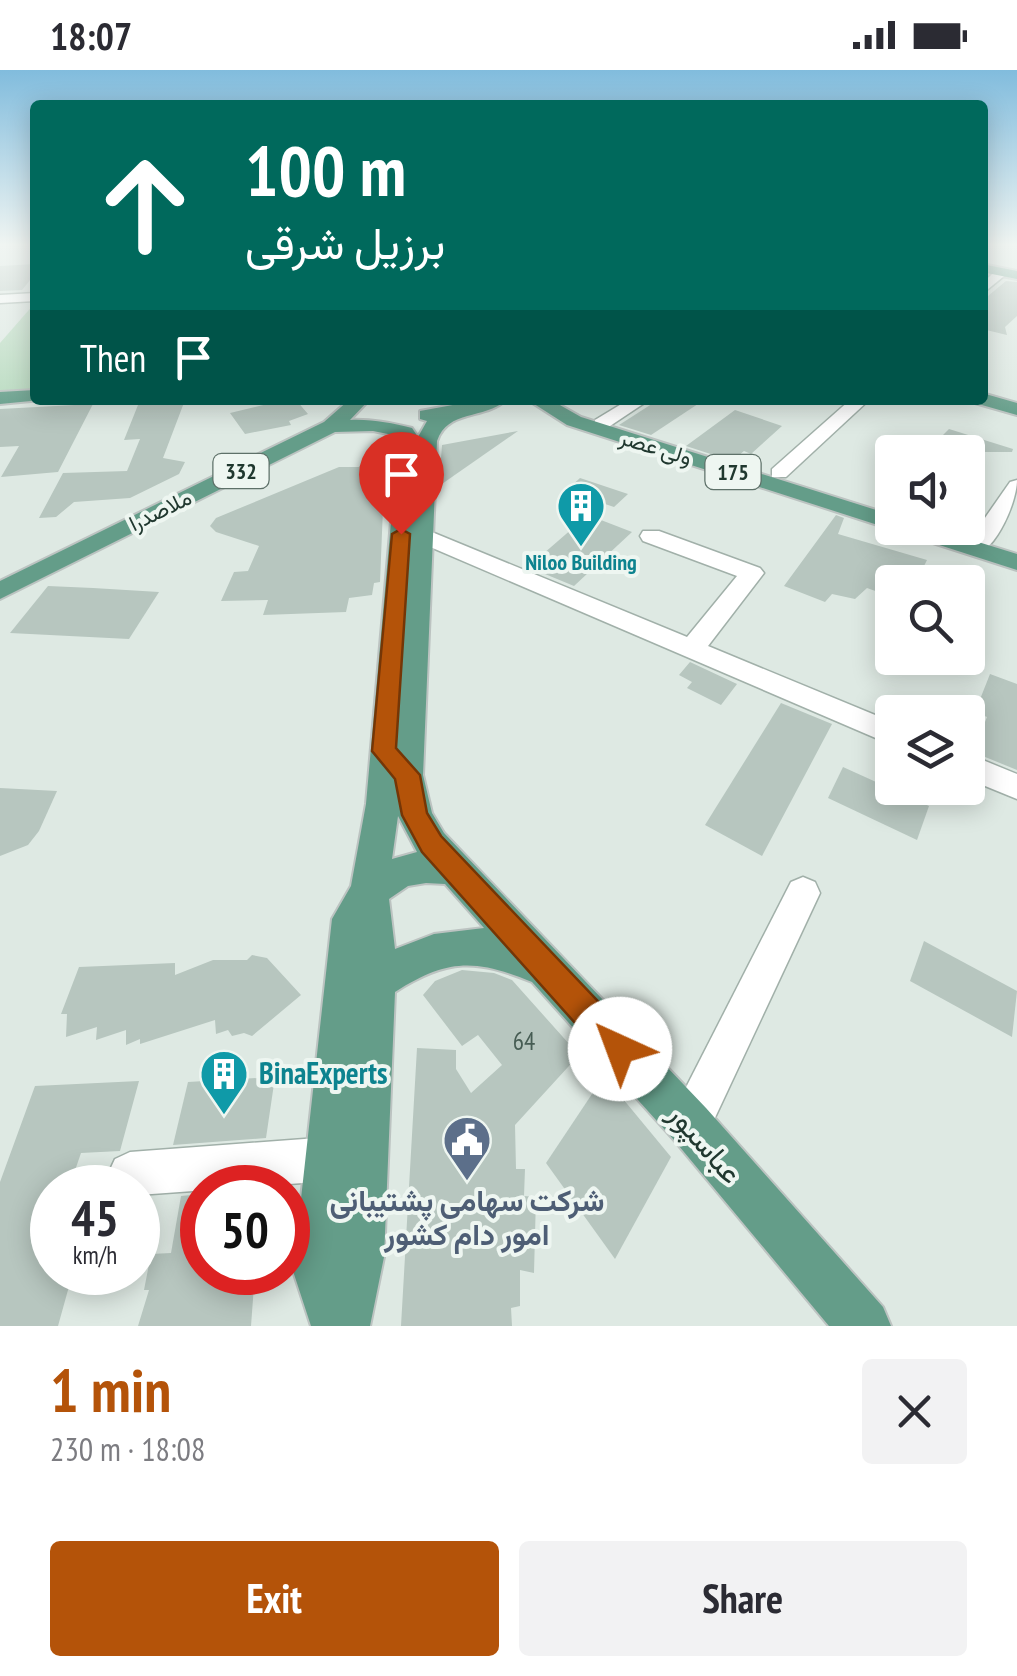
<!DOCTYPE html>
<meta charset="utf-8">
<style>
:root{--surface:#fff;--page:#f2f2f3;--text:#2b2b33;--muted:#7c7c81;--accent:#b45309}
body{margin:0;font-family:"PT Sans Narrow",Vazirmatn,sans-serif;background:var(--page);color:var(--text);height:100vh;display:flex;flex-direction:column;font-size:38px;white-space:nowrap}
*{box-sizing:border-box;margin:0}
p{font-size:32px;color:var(--muted)}
.icon{flex:none;width:55px;height:55px;fill:none;stroke:currentColor;stroke-width:2;stroke-linecap:round;stroke-linejoin:round}
.map{position:relative;height:1256px;overflow:hidden}
.side{display:flex;flex-direction:column;background:var(--surface);flex:1}
.side>*{flex:none}
.top-card{position:absolute;left:30px;top:30px;width:958px;height:305px;border-radius:10px;box-shadow:0 5px 25px #0003;background:#00695c;color:#fff;overflow:hidden}
.tools{position:absolute;left:875px;top:365px;display:grid;gap:20px}
.tools a{display:grid;place-items:center;width:110px;height:110px;border-radius:10px;background:var(--surface);box-shadow:0 5px 25px #0003;font-size:50px}
.speed{position:absolute;left:30px;top:1095px;display:flex;gap:20px;font-size:50px;font-weight:700;text-align:center}
.speed>*{display:grid;place-content:center;width:130px;height:130px;border-radius:50%;background:var(--surface);box-shadow:0 5px 25px #0003;line-height:1}
.speed small{font-size:25px;font-weight:400}
.speed .limit{border:15px solid #d22;background:#fff;color:#111}
.pin{position:absolute;display:grid;place-items:center;width:85px;height:85px;color:#fff;margin:-102px -42px;border-radius:50% 50% 50% 0;rotate:-45deg;box-shadow:0 0 10px #0007}
.pin .icon{rotate:45deg}
.me{position:absolute;width:110px;margin:-55px;rotate:317deg;stroke-linejoin:round;filter:drop-shadow(0 0 8px #0008)}
.turn{display:flex;align-items:center;gap:35px;height:210px;padding:0 50px;font-size:45px}
.turn .icon{width:130px;height:130px;stroke-width:2.5}
.turn b{display:block;font-size:70px;line-height:85px}
.then{display:flex;align-items:center;height:95px;padding:0 50px;background:#0003;gap:20px;font-size:38px}
.round{display:grid;place-items:center;flex:none;width:105px;height:105px;border-radius:10px;background:var(--page)}
.head{display:flex;align-items:center;justify-content:space-between;height:170px;padding:0 50px}
h1{font-size:60px;font-weight:600;line-height:75px;color:var(--accent)}
.action{display:flex;gap:20px;margin-top:auto;padding:20px 50px}
.action a{flex:1;height:115px;border-radius:10px;background:var(--accent);color:#fff;font-size:40px;font-weight:600;line-height:115px;text-align:center}
.action a+a{background:var(--page);color:var(--text)}
.status{display:flex;justify-content:space-between;align-items:center;height:70px;padding:0 50px;background:var(--surface);direction:ltr}
.status svg{height:28px;fill:currentColor}
.map>svg:first-child{display:block}
</style>
<div class="status"><b>18:07</b><svg viewBox="0 0 49 12"><path d="M0 12V9h3v3zM5 12V6h3v6zM10 12V3h3v9zM15 12V0h3v12zM26 1h20v11H26zM47 4h2v5h-2z"/></svg></div>
<div class="map">
<svg width="1017" height="1256" viewBox="0 0 1017 1256">
<rect width="100%" height="100%" fill="#dee9e3"/>
<!-- green -->
<polygon fill="#b7dabe" points="35,233 35,320 0,322 0,273"/>
<!-- building -->
<g fill="#b7c6bf">
<polygon points="35,194 35,204 22,220 0,221 0,196"/>
<polygon points="1006,211 1017,212 1017,246 1005,257 1007,265 982,259 982,231"/>
<polygon points="140,330 185,330 163,388 185,392 179,404 130,428 74,432 56,447 39,448 63,403 127,401 140,369 124,370"/>
<polygon points="284,330 296,330 308,344 289,351 291,355 245,364 230,343"/>
<polygon points="658,330 704,330 651,365 619,355"/>
<polygon points="93,334 58,402 1,407 19,376 0,377 0,339"/>
<polygon points="735,340 782,356 751,384 744,381 732,391 686,376"/>
<polygon points="949,359 1013,379 1012,382 926,382"/>
<polygon points="518,361 439,416 442,375"/>
<polygon points="370,383 393,386 383,438 380,512 374,513 372,525 349,528 346,542 263,545 268,530 221,531 234,502 248,501 259,476 216,462 210,456 216,448 339,397 359,397"/>
<polygon points="580,408 628,424 614,437 566,421"/>
<polygon points="588,445 632,462 574,516 528,497"/>
<polygon points="836,445 844,448 838,464 927,490 916,512 892,512 892,527 867,518 855,529 832,524 825,532 784,516"/>
<polygon points="48,516 93,518 159,522 129,569 10,563"/>
<polygon points="690,592 737,614 721,635 687,618 692,612 679,605"/>
<polygon points="990,604 1017,614 1017,700 973,682 987,647 975,642"/>
<polygon points="781,633 832,654 762,786 705,755"/>
<polygon points="843,697 929,736 917,770 828,728"/>
<polygon points="0,718 57,721 39,761 28,775 0,786"/>
<polygon points="924,871 1017,921 1012,967 910,911"/>
<polygon points="252,885 267,888 301,925 252,966 244,963 232,966 228,960 216,964 215,950 140,974 140,969 126,975 126,960 96,970 97,957 66,967 67,944 61,944 79,897 175,893 175,905 213,890 247,890"/>
<polygon points="462,900 494,903 512,910 579,985 515,1055 516,1099 525,1099 524,1126 536,1127 534,1203 520,1200 520,1236 511,1238 512,1256 401,1256 417,978 456,980 456,999 471,1023 502,995 478,965 462,976 423,925 435,911"/>
<polygon points="604,1006 671,1087 615,1189 546,1093"/>
<polygon points="275,1007 266,1068 173,1075 188,1012"/>
<polygon points="139,1011 120,1081 81,1083 69,1118 52,1118 52,1202 73,1202 58,1256 0,1256 0,1112 35,1016"/>
<polygon points="202,1124 202,1202 255,1202 251,1256 138,1256 149,1220 144,1220 151,1184 171,1183 181,1126"/>
</g>
<g fill="none" stroke-linecap="round" stroke-linejoin="round">
<!-- minor casing -->
<g stroke="#a1b0a9" stroke-width="3">
<g id="minor">
<polygon points="998,199 1009,202 982,224 982,213"/>
<polygon points="35,223 35,231 0,233 0,225"/>
<polygon points="628,330 649,330 607,358 595,358 595,350"/>
<polygon points="850,330 869,330 786,407 772,407 772,399"/>
<path d="M1017,410c0,21 -20,69 -42,75l-8,-2 -3,-5 46,-66z"/>
<polygon points="422,458 687,567 737,506 643,471 640,466 643,461 659,461 760,498 764,503 708,576 892,652 892,675 414,470 411,465 414,460"/>
<polygon points="968,684 1017,704 1017,729 968,709"/>
<polygon points="803,807 815,812 820,823 705,1069 690,1075 675,1069 669,1054 675,1039 791,812"/>
<polygon points="331,1067 346,1074 353,1089 346,1104 331,1111 138,1125 138,1118 114,1118 108,1104 115,1089 130,1082"/>
</g>
</g>
<!-- major casing -->
<g stroke="#bcc3c1" stroke-width="4">
<g id="major">
<polygon points="982,194 1017,201 1017,209 982,202"/>
<polygon points="35,320 35,330 41,330 0,334 0,322"/>
<polygon points="982,323 1017,333 1017,345 975,333 973,330 982,330"/>
<path d="M349,330h20l-19,20c22,-1 41,3 62,8l6,9 9,-16 -7,-2v-8l60,-11h26c-22,20 -58,9 -69,41l-14,334 9,38 12,20 262,275 177,199 8,19h-62l-155,-186 -142,-158c-56,-23 -84,-24 -137,10l-11,265 -14,69h-59l-18,-55 39,-352 19,-33 15,-82 25,-282 4,-5h16l3,-41h-13l-3,-5 4,-29 -4,-6 -25,-5 -38,1 -335,167v-18l324,-159zM398,746l19,36 -25,7zM426,813l19,1 39,44 -50,6 -39,15 -6,-50 19,-13z"/>
<polygon points="528,330 551,330 581,347 892,445 892,458 898,458 884,457 567,355"/>
<polygon points="898,458 933,458 1017,484 1017,500 902,463"/>
</g>
</g>
<!-- minor -->
<use href="#minor" fill="#fff" fill-rule="evenodd"/>
<!-- major -->
<use href="#major" fill="#649d89" fill-rule="evenodd"/>
</g>
<!-- sky -->
<linearGradient id="sky" x2="0" y2="1"><stop stop-color="#81bcdd"/><stop offset="0.5" stop-color="#f0f5f2"/><stop offset="1" stop-color="#f0f5f2" stop-opacity="0"/></linearGradient>
<rect width="1017" height="349" fill="url(#sky)"/>
<!-- route -->
<polygon fill="#b45309" stroke="#753606" stroke-width="2.5" points="401,459 410,464 396,678 420,705 427,743 441,766 632,967 637,979 632,991 620,995 609,991 422,782 402,745 395,709 372,681 392,464"/>
<!-- icons -->
<defs>
<g id="building-pin" transform="scale(2.5)"><path d="M0 17L-7.5 6A9.5 9.5 0 1 1 7.5 6Z" fill="#0f9aa8" stroke="#eef6f1"/><path d="M-4-6H4V6H1V3H-1V6H-4ZM-2.5-4.3h1.7v1.8h-1.7ZM.8-4.3h1.7v1.8H.8ZM-2.5-1h1.7V.8h-1.7ZM.8-1h1.7V.8H.8Z" fill="#fff"/></g>
<g id="civic-pin" transform="scale(2.5)"><path d="M0 17L-7.5 6A9.5 9.5 0 1 1 7.5 6Z" fill="#5c6f8a" stroke="#eef6f1"/><path d="M-.6-6.5H3V-4.5H.6V-3L4-1V1h2V6H-6V1h2V-1L-.6-3ZM-1.2 2.5V6h2.4V2.5Z" fill="#fff"/></g>
</defs>
<g fill-rule="evenodd">
<use href="#building-pin" x="581" y="436"/>
<use href="#building-pin" x="224" y="1004"/>
<use href="#civic-pin" x="467" y="1070"/>
</g>
<g text-anchor="middle" stroke-width="8" stroke-linejoin="round" paint-order="stroke">
<!-- far-street labels -->
<g font-size="22" fill="#20382f" stroke="#eef6f1">
<text transform="translate(656 377) rotate(17)" y="8">ولی عصر</text>
<text transform="translate(160 440) rotate(-26)" y="8">ملاصدرا</text>
</g>
<!-- shield labels -->
<g fill="#eef6f1" stroke="#5e7169" stroke-width="2.5">
<rect x="213.5" y="384" width="55" height="34" rx="8"/>
<rect x="705.5" y="385" width="55" height="34" rx="8"/>
</g>
<g font-size="22" font-weight="bold" fill="#20382f">
<text x="241" y="409">332</text>
<text x="733" y="410">175</text>
</g>
<!-- far-culture labels -->
<g font-size="22" font-weight="bold" fill="#0d838f" stroke="#eef6f1">
<text x="581" y="500">Niloo Building</text>
</g>
<!-- near-number labels -->
<g font-size="25" fill="#465c53">
<text x="524" y="980">64</text>
</g>
<!-- near-culture labels -->
<g font-size="30" font-weight="bold" fill="#0d838f" stroke="#eef6f1" text-anchor="start">
<text x="259" y="1014">BinaExperts</text>
</g>
<!-- near-street labels -->
<g font-size="30" fill="#20382f" stroke="#eef6f1">
<text transform="translate(705 1074) rotate(49)" y="10">عباسپور</text>
</g>
<!-- near-service labels -->
<g font-size="30" font-weight="bold" fill="#4e5e75" stroke="#eef6f1">
<text x="467" y="1141">شركت سهامى پشتيبانى<tspan x="467" dy="34">امور دام كشور</tspan></text>
</g>
</g>
</svg>
<div class="tools">
<a><svg class="icon" aria-label="sound" viewBox="0 0 24 24"><path d="M4 9h4l5-4v14l-5-4H4zM17 9q2 3 0 6"/></svg></a>
<a><svg class="icon" aria-label="search" viewBox="0 0 24 24"><circle cx="10" cy="10" r="6"/><path d="M15 15l6 6"/></svg></a>
<a><svg class="icon" aria-label="layers" viewBox="0 0 24 24"><path d="M12 4l9 5-9 5-9-5zM3 14l9 5 9-5"/></svg></a>
</div>
<div class="speed"><div>45<small>km/h</small></div><div class="limit">50</div></div>
<div class="pin" style="left:401px;top:464px;background:#d93025"><svg class="icon" aria-label="arrive" viewBox="0 0 24 24"><path d="M6 21V4h12l-3 4 3 4H6"/></svg></div>
<svg class="me" style="left:620px;top:979px" viewBox="-20 -20 40 40"><circle r="19" fill="#fff"/><path d="M0-13L10 11 0 6-10 11z" fill="#b45309"/></svg>
<div class="top-card">
<div class="turn"><svg class="icon" aria-label="ahead" viewBox="0 0 24 24"><path d="M12 20V5M6 11l6-6 6 6"/></svg><div><b>100 m</b>برزیل شرقی</div></div>
<div class="then">Then<svg class="icon" aria-label="arrive" viewBox="0 0 24 24"><path d="M6 21V4h12l-3 4 3 4H6"/></svg></div>
</div>
</div>
<section class="side">
<div class="head"><div><h1>1 min</h1><p>230 m · 18:08</p></div><a class="round"><svg class="icon" aria-label="close" viewBox="0 0 24 24"><path d="M6 6l12 12M18 6L6 18"/></svg></a></div>
<div class="action"><a>Exit</a><a>Share</a></div>
</section>
